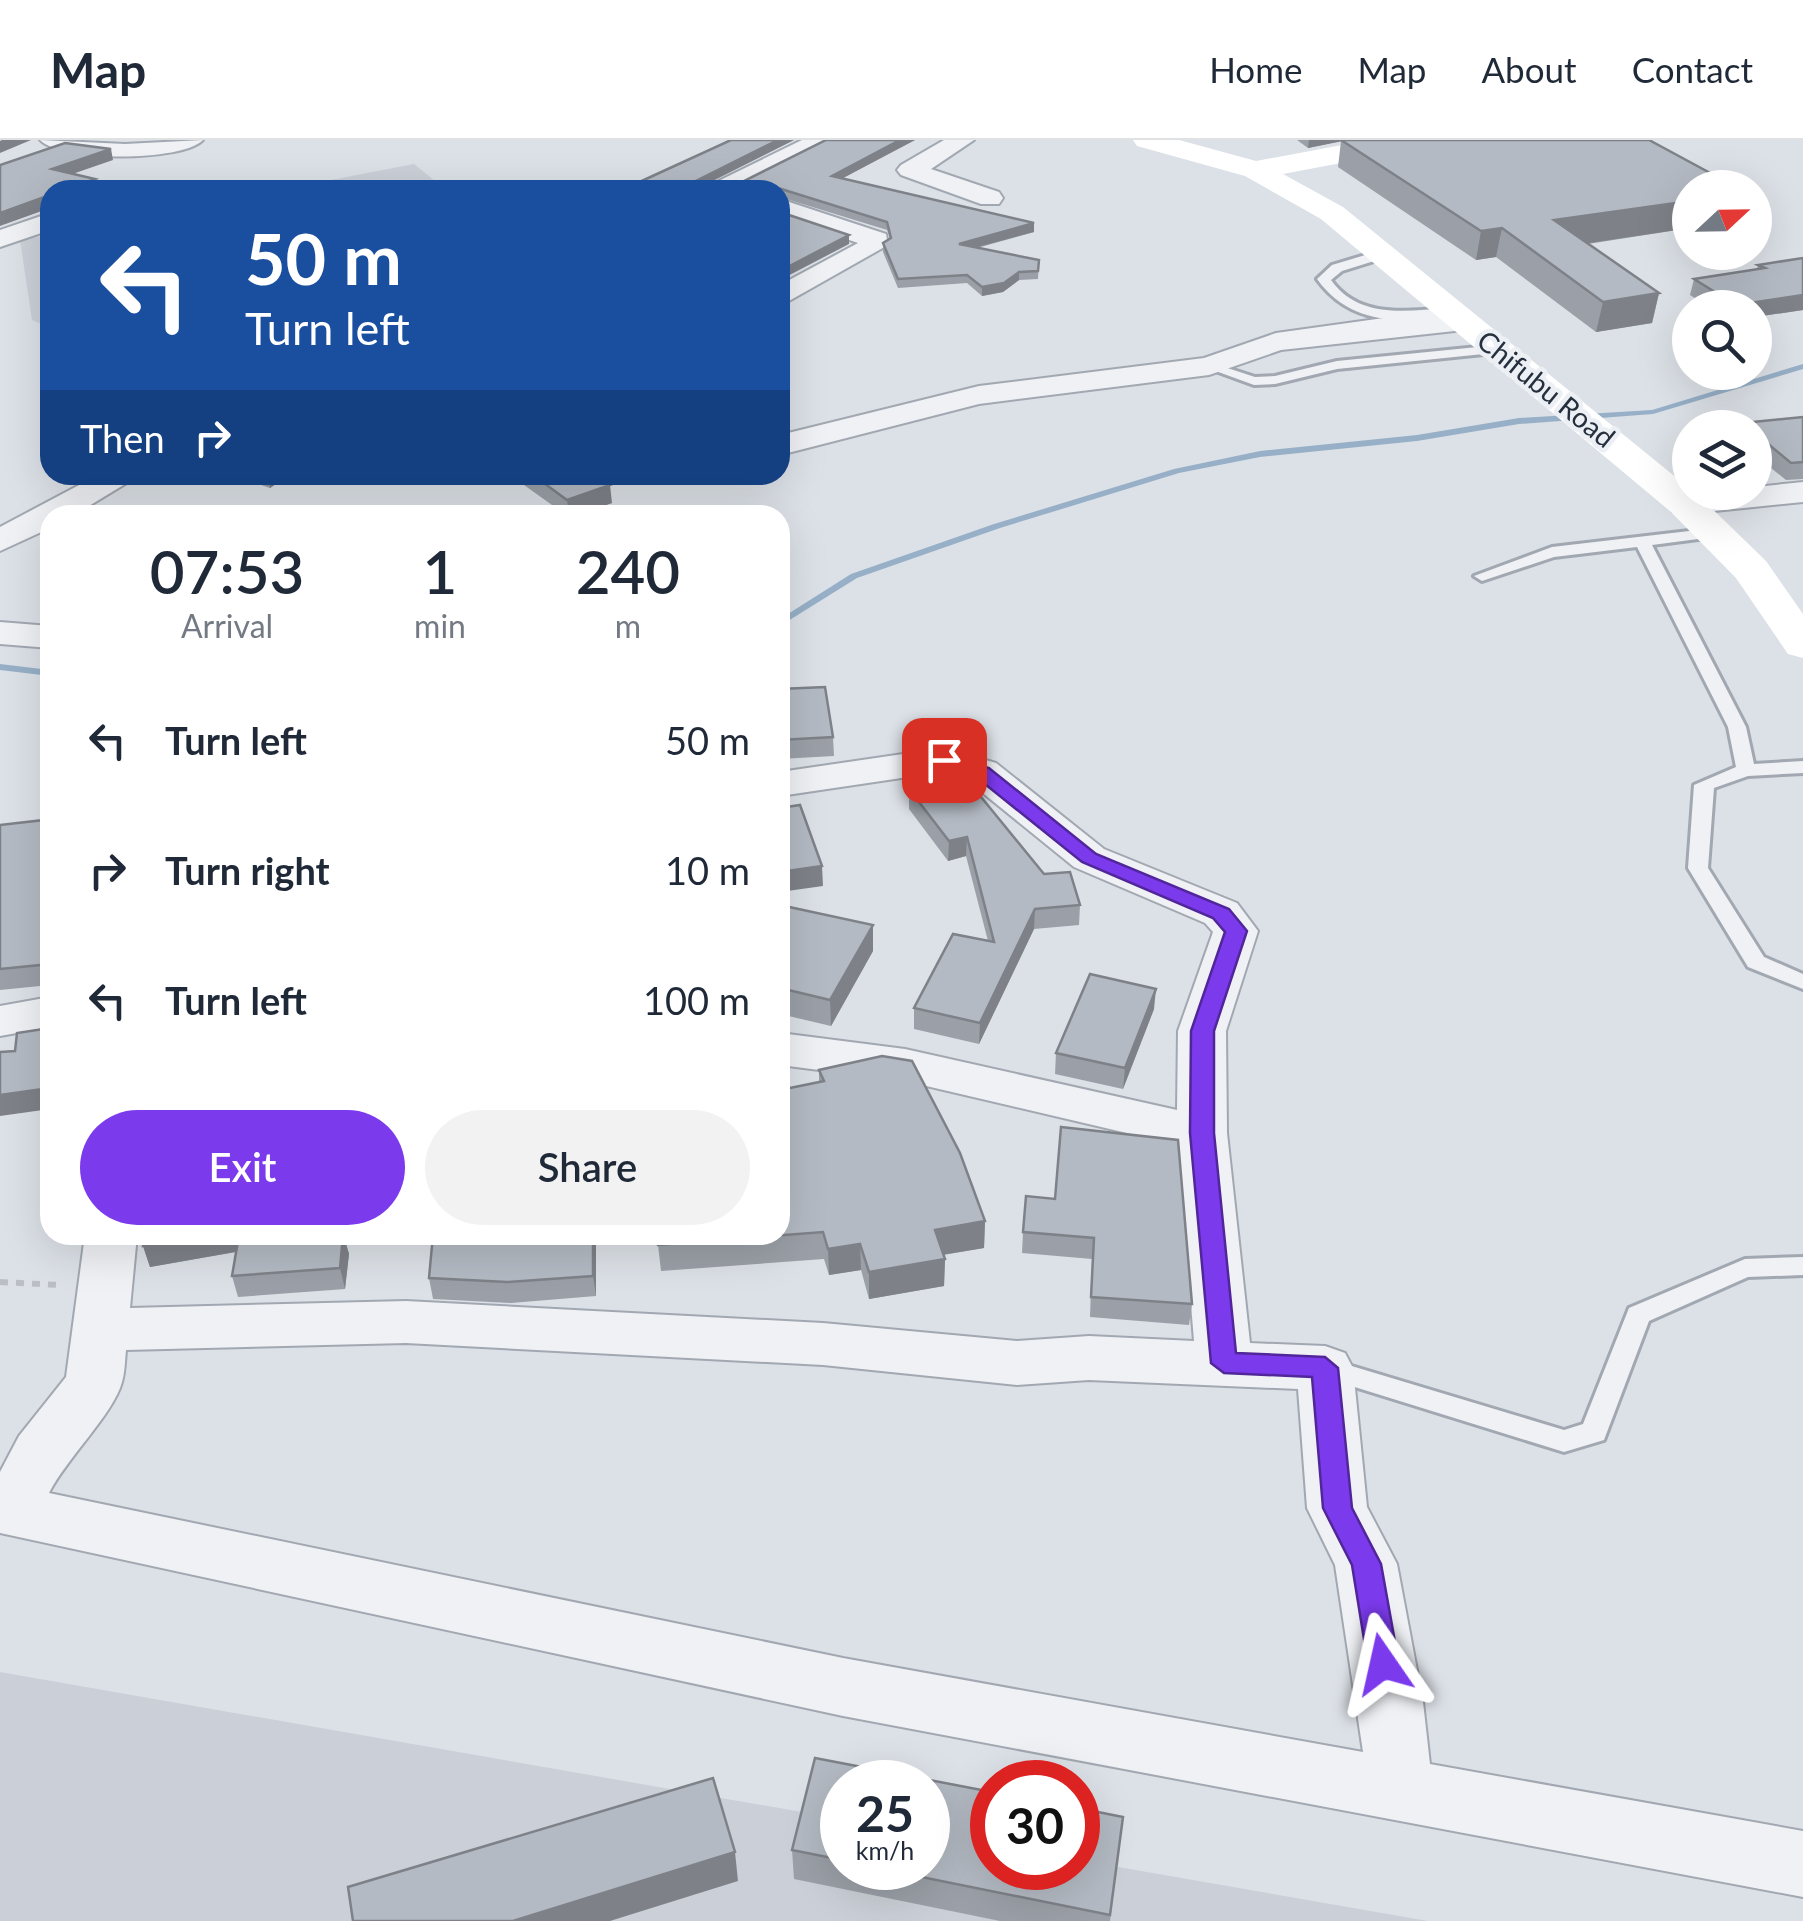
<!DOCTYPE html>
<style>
:root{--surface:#fff;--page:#f2f2f3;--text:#1f2937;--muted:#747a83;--line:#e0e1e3;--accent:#7c3aed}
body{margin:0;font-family:Lato,sans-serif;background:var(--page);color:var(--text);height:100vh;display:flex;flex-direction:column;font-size:38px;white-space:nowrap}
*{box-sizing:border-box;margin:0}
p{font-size:32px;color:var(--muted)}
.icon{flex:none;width:55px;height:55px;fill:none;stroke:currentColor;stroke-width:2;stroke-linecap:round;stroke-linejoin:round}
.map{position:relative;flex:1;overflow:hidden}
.sheet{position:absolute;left:40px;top:365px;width:750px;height:740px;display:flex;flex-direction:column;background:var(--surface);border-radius:30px;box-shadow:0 10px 40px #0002}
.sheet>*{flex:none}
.guide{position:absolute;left:40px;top:40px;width:750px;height:305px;border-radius:30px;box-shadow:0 10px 40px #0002;background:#1a4fa0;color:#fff;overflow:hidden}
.needle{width:65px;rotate:68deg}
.controls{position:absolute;left:1672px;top:30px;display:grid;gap:20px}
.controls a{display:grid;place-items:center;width:100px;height:100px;border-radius:50%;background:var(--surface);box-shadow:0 10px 40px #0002;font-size:50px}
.speed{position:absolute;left:820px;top:1620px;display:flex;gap:20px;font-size:50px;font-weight:700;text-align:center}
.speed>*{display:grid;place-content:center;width:130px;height:130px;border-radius:50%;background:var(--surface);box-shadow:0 10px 40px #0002;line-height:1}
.speed small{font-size:25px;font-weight:400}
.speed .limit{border:15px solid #d22;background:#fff;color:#111}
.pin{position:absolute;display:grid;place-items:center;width:85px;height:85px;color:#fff;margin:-42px;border-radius:20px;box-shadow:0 5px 15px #0006}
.me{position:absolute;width:110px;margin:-55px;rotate:349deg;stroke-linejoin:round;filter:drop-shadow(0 0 8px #0008)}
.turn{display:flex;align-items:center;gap:35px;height:210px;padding:0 40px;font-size:45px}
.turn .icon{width:130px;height:130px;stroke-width:2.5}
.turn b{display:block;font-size:70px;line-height:85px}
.then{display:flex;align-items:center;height:95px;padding:0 40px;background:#0003;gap:20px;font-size:38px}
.eta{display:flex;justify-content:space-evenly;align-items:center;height:170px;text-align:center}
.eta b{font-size:60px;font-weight:600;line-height:70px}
.action{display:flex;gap:20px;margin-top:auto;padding:20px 40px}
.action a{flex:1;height:115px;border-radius:60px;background:var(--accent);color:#fff;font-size:40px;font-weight:600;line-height:115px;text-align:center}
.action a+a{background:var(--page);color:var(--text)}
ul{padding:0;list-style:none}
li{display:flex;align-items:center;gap:30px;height:130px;padding:0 40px}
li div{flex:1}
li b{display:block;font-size:38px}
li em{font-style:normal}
header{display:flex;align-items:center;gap:60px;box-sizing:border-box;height:140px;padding:0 50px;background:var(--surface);border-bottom:2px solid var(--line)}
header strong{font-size:48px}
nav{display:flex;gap:55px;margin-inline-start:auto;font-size:35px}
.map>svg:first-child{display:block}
</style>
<header>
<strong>Map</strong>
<nav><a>Home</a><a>Map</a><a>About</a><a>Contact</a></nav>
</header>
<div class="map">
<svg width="1803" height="1781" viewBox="0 0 1803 1781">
<rect width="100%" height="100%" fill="#dce1e7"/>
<!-- built -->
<g fill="#cbd0d8">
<polygon points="414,24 446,50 279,50"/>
<polygon points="50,95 50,188 32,180 20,100"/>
<polygon points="0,1532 842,1679 842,1728 1078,1728 1078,1720 1428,1781 0,1781"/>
</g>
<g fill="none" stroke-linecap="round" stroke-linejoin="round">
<!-- stream -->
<g fill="#97b0c7" fill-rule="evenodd">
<polygon points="1803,224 1803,229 1653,274 1519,284 1417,301 1260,317 1179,333 1000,388 857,438 780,486 780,479 851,434 994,384 1174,329 1260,311 1417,295 1519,278 1652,270"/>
<polygon points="0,524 50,530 50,536 0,530"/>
</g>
<!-- lane casing -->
<g stroke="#a2a8b1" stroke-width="6">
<g id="lane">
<path d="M1382,110l5,1v6l-45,14 -11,9c28,39 74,31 117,28l5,1v6c-52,9 -103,10 -136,-36l15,-14z"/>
<polygon points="1498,205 1505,209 1503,212 1337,229 1275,244 1254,245 1202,226 1209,222 1255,237 1275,236 1337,221"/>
<polygon points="1715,388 1723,393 1721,396 1652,405 1746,587 1754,624 1803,621 1803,633 1748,636 1714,648 1708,728 1764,817 1803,834 1803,849 1748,827 1688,728 1694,645 1736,627 1728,587 1637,407 1554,417 1482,441 1474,436 1552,407"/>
<polygon points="1803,1117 1803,1135 1748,1137 1649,1181 1604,1300 1564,1312 1316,1235 1312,1228 1316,1221 1325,1218 1564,1290 1583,1284 1629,1168 1745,1119"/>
</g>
</g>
<!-- street casing -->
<g stroke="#a2a8b1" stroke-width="4">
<g id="street">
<path d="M40,0l85,4 78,-4c-21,22 -143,22 -163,0z"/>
<polygon points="802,0 834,0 734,50 700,50"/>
<polygon points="944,0 974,0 931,29 999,52 1003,58 999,64 981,64 901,35 897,30 901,25"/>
<polygon points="780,59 886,94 888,105 780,166 780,145 858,103 780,76"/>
<polygon points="50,73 50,90 0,107 0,90"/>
<polygon points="1463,174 1478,183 1473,189 1281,210 1209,235 979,264 780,315 780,295 979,246 1204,218 1276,193 1391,177"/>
<polygon points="98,335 140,335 74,375 50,375 50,388 0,411 0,387"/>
<polygon points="1803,342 1803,362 1685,374 1673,371 1668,364 1673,357 1755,352 1755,347"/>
<polygon points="0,482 50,486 50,508 0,504"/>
<path d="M944,608l52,15 108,86 133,54 21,28 -32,100 1,102 23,210 75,3 20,7 8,15 14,139 30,57 26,138 7,62 373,67v66l-960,-181 -843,-183v-61l19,-36 47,-59 19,-142h52l-7,73 276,-7 417,22 194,18 72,-5 105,5 -16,-196 -273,-64 -125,-16v-32l125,16 272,61 1,-79 35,-99 -8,-9 -131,-56 -106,-86 -26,-9 -162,24v-24zM406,1203l417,22 194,20 72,-5 209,9 9,119 28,57 28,187 -520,-94 -794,-165c17,-34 65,-80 73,-111 3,-10 3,-22 4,-32z"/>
<polygon points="50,857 50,887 0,896 0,866"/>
</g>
</g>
<!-- path -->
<polyline stroke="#bbbfc5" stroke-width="6" stroke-dasharray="8 8" stroke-linecap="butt" points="0,1142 59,1145"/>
<!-- lane -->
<use href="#lane" fill="#eff1f5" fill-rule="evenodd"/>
<!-- street -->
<use href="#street" fill="#eff1f5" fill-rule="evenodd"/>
<!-- secondary -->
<polygon fill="#fff" fill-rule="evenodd" points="1133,0 1179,0 1256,21 1369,0 1429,0 1415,9 1283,34 1343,67 1699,356 1766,421 1803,474 1803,518 1788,514 1736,438 1671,372 1321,79 1245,36 1137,6"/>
</g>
<!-- wall -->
<g fill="#9ba0a8" fill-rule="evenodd">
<polygon points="731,0 794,0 703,46 734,46 826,0 915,0 842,38 1034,92 977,108 1039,120 1038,139 1019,140 1003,152 982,156 967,143 898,148 883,112 883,103 890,99 887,90 780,57 780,50 622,50"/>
<polygon points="1297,0 1649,0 1690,88 1588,104 1659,153 1652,183 1596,192 1496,117 1476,120 1338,27 1341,1 1308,8"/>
<polygon points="1803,118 1803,170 1755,177 1755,168 1710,168 1690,155 1694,139 1757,129 1758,125"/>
<polygon points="1803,277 1803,339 1786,340 1755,315 1755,288 1742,288 1743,283"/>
<polygon points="233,335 289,335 270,348"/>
<polygon points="510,335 595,335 612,363 576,375 566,375"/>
<polygon points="780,549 833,597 834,616 780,619"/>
<polygon points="909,649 1044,734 1080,765 1079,785 1034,789 979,904 914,889 914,868 988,801 966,716 948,721 909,669"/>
<polygon points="0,685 50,696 50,845 0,850"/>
<polygon points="780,765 873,811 831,886 780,874"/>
<polygon points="1154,869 1123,949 1055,934 1056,913"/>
<polygon points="819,930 985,1081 984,1108 943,1115 945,1119 944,1146 869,1159 861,1130 829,1135 824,1119 661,1131 658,1105 819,942"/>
<polygon points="1055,1059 1192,1164 1189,1185 1090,1177 1092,1119 1022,1113 1023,1092"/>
<polygon points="344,1095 349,1114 345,1149 238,1157 232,1136 236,1112 150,1127 143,1106"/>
<polygon points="596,1095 596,1156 511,1163 433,1159 429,1138"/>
<path d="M815,1618l177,34v76h86v-60l45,9 -13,104h-110l-206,-42 -2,-29zM842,1642h86v86h-86z"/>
</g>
<!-- shaded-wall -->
<g fill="#7e8288">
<polygon points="2,0 31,0 0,13 0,1"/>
<polygon points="778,0 794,0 696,49 696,41"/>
<polygon points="900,0 915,0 832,44 832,36"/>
<polygon points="1309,0 1348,0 1308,8"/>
<polygon points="111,9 113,20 55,40 52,29"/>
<polygon points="95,39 97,50 65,50"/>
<polygon points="50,55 50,68 0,86 0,73"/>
<polygon points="1690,61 1690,88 1549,109 1554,80"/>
<polygon points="1034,83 1034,92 959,112 959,104"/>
<polygon points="1502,88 1496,117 1476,120 1481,91"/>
<polygon points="849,95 849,104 780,140 780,131"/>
<polygon points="1019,132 1019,140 1003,152 982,156 982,147"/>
<polygon points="1659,153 1652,183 1596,192 1603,162"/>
<polygon points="1803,155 1803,170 1755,177 1755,168 1735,168 1736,165"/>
<polygon points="268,335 289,335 270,348"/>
<polygon points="610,345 612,363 576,375 569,375 567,360"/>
<polygon points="44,680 50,697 42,697"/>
<polygon points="967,697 966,716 948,721 949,701"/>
<polygon points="822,726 823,746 780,752 780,732"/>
<polygon points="1035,769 1034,789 979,904 980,883"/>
<polygon points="873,785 873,811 831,886 830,860"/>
<polygon points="1156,849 1154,869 1123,949 1125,928"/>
<polygon points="50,948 50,969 0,976 0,955"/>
<polygon points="985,1081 984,1108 935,1116 935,1090"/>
<polygon points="209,1095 241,1095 246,1110 150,1127 143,1106"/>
<polygon points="343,1095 349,1114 345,1149 340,1128"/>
<polygon points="593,1095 596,1095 596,1156 593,1136"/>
<polygon points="860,1104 861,1130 829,1135 828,1109"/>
<polygon points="945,1119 944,1146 869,1159 869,1132"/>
<polygon points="735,1712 738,1741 610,1781 513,1781"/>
</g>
<!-- building -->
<g fill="#b4bac3" stroke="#7e8288" stroke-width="2.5">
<polygon points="731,0 778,0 696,41 700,46 734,46 826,0 900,0 832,36 1034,83 959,104 1039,120 1038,131 1019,132 1004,143 982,147 967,135 898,139 883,103 891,98 887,82 778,48 778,50 622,50"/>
<polygon points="1341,0 1649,0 1738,48 1690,48 1690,61 1554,80 1659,153 1603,162 1502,88 1481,91"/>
<polygon points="65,3 111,9 52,29 95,39 65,50 50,50 50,55 0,73 0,25"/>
<polygon points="780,72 849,95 780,131"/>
<polygon points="1803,118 1803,155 1736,165 1694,139 1765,128 1758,125"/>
<polygon points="1803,277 1803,322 1791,323 1755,293 1755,288 1748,288 1743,283"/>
<polygon points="533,335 595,335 610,345 567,360"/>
<polygon points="825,547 833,597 780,600 780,549"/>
<polygon points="968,641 1044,734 1070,732 1080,765 1035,769 980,883 914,868 953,794 994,802 967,697 949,701 909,649"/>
<polygon points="800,665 822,726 780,732 780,668"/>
<polygon points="44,680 42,697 50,696 50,824 0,829 0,685"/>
<polygon points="780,765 873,785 830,860 780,848"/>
<polygon points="1090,834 1156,849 1125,928 1056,913"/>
<polygon points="50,888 50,948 0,955 0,912 15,911 17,893"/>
<polygon points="882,916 912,921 960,1013 985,1081 935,1090 945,1119 869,1132 860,1104 828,1109 823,1092 658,1105 657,1095 780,1095 780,950 824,941 819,930"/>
<polygon points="1061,987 1178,1000 1192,1164 1091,1157 1094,1098 1023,1092 1026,1056 1055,1059"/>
<polygon points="145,1095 209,1095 143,1106"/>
<polygon points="239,1095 343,1095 340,1128 232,1136"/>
<polygon points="433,1095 593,1095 593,1136 507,1142 429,1138"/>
<polygon points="815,1618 992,1652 992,1728 1078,1728 1078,1668 1123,1677 1110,1775 877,1728 928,1728 928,1642 842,1642 842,1720 792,1710"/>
<polygon points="713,1638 735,1712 513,1781 353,1781 348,1747"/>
</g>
<!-- route -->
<polygon fill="#7c3aed" stroke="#51269a" stroke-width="2.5" points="944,614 989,628 1096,714 1229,769 1247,791 1214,891 1214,993 1236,1213 1325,1217 1338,1228 1352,1368 1381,1424 1399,1524 1394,1534 1383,1537 1372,1534 1368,1524 1352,1425 1323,1368 1312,1237 1224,1233 1211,1223 1190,993 1191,891 1225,792 1213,778 1082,722 975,636 937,624 937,616"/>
<g text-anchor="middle" stroke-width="9" stroke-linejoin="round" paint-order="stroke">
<!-- far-street labels -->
<g font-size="28" fill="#262f3d" stroke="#ecf0f4">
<text transform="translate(1546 249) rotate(39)" y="10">Chifubu Road</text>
</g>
</g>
</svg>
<div class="controls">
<a><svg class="needle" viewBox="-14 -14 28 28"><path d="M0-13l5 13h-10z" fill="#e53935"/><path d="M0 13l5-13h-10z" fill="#747a83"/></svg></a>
<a><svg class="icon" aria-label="search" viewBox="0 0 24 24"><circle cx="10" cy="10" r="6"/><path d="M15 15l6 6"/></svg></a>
<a><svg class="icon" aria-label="layers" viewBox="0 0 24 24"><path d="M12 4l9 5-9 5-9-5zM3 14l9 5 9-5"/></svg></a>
</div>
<div class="speed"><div>25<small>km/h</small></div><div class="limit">30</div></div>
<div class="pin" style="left:944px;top:620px;background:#d93025"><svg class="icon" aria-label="arrive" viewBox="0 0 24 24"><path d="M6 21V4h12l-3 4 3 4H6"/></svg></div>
<svg class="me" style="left:1383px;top:1524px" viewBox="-20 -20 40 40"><path d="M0-17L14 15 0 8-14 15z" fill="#7c3aed" stroke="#fff" stroke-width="4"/></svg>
<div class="guide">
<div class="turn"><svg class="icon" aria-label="left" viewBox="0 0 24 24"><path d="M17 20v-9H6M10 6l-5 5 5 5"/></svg><div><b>50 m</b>Turn left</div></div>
<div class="then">Then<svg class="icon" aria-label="right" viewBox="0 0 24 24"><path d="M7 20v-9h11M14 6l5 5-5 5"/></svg></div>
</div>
<section class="sheet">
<div class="eta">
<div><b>07:53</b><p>Arrival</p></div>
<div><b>1</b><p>min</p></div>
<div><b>240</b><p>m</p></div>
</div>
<ul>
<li><svg class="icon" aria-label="left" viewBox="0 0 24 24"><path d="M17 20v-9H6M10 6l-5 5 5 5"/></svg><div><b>Turn left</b></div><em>50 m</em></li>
<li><svg class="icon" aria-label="right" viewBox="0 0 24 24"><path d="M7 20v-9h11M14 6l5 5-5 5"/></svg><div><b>Turn right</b></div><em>10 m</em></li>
<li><svg class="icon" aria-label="left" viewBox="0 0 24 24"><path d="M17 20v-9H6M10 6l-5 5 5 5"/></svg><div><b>Turn left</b></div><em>100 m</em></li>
</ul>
<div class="action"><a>Exit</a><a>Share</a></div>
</section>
</div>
